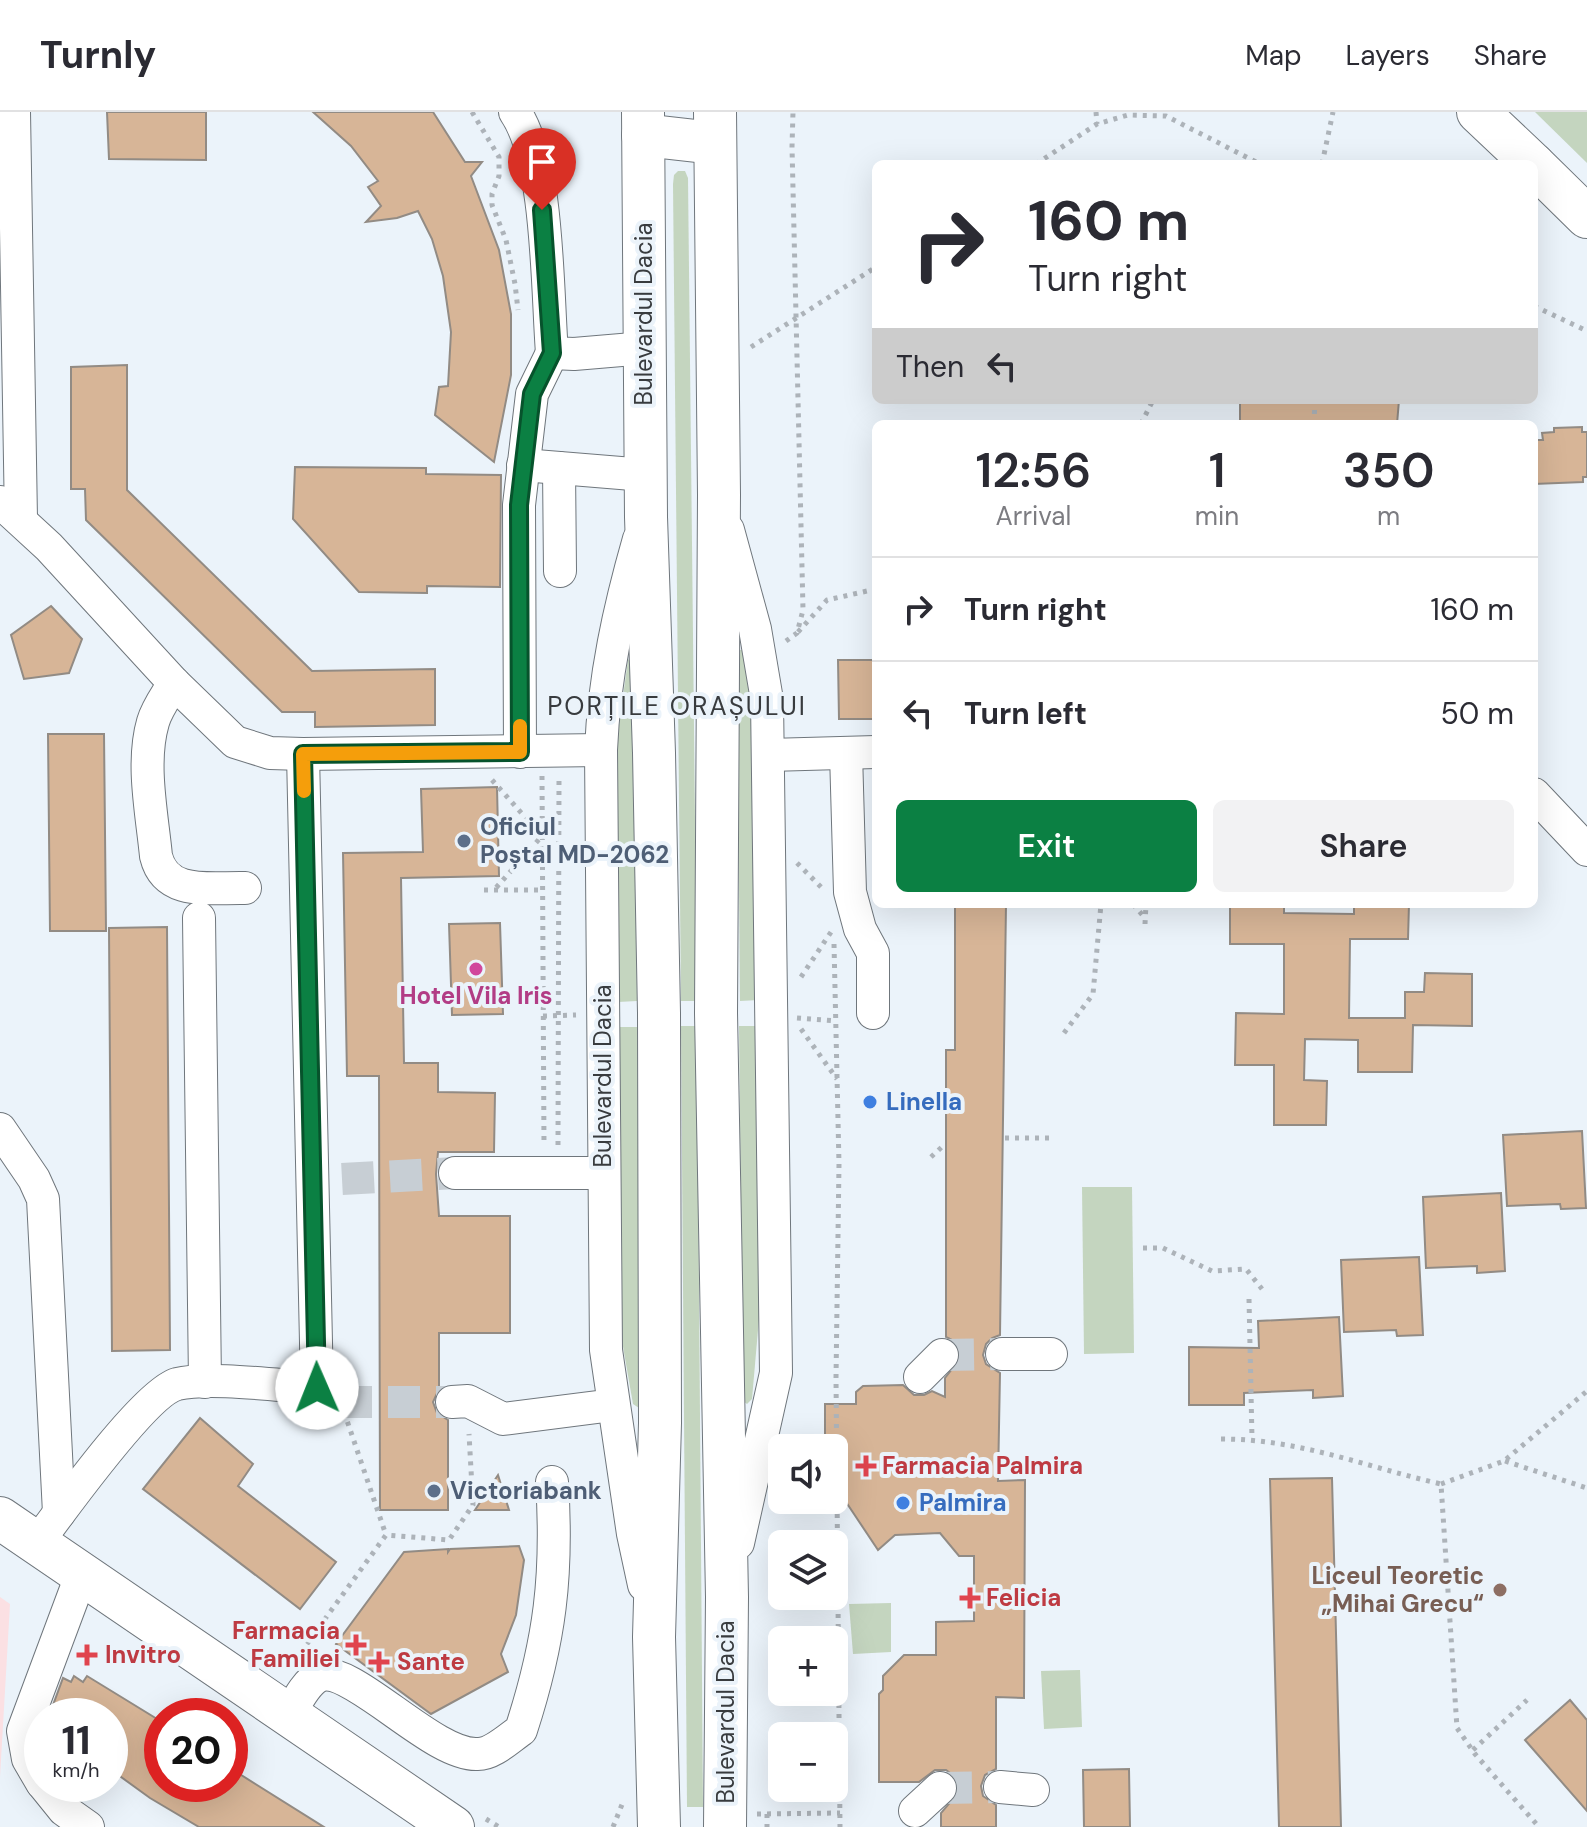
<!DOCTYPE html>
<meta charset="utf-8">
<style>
:root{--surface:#fff;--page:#f2f2f3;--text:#2b2b33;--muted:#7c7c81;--line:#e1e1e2;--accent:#0b8043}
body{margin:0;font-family:"DM Sans",sans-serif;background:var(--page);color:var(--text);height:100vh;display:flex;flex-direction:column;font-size:30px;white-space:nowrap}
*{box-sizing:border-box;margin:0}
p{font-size:26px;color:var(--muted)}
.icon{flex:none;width:44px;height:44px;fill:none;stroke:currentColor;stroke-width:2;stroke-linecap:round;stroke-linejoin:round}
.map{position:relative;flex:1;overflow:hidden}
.drawer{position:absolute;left:872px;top:308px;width:666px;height:488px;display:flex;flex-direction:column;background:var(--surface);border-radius:12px;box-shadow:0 8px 32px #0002}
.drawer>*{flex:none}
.hud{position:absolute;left:872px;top:48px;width:666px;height:244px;border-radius:12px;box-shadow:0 8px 32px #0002;background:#fff;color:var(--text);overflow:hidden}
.controls{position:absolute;left:768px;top:1322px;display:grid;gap:16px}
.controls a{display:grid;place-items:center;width:80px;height:80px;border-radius:12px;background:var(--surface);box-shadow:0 8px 32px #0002;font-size:40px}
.speed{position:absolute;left:24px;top:1586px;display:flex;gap:16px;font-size:40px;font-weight:700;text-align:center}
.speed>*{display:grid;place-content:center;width:104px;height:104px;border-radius:50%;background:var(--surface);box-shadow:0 8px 32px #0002;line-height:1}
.speed small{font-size:20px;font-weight:400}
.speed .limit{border:12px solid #d22;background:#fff;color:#111}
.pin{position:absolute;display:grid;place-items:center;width:68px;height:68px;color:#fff;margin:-82px -34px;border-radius:50% 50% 50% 0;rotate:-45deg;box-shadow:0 0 8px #0007}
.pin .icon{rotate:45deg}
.me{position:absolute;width:88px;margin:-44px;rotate:359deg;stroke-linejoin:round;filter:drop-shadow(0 0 6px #0008)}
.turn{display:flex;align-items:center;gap:28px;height:168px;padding:0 24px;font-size:36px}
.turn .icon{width:104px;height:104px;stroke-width:2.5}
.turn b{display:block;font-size:56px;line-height:68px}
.then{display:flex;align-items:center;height:76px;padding:0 24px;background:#0003;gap:16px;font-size:30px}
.eta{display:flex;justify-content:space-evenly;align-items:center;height:136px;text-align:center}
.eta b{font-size:48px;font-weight:600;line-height:56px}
.cta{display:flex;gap:16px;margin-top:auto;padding:16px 24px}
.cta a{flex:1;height:92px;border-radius:12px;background:var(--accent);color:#fff;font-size:32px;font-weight:600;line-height:92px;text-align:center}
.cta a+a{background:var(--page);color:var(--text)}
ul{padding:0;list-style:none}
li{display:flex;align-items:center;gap:24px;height:104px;padding:0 24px;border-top:2px solid var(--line)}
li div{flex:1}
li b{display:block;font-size:30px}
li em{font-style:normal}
header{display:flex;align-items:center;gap:48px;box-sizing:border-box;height:112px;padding:0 40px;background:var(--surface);border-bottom:2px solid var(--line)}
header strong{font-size:38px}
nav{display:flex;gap:44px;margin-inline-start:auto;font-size:28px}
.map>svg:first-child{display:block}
</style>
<header>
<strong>Turnly</strong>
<nav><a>Map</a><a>Layers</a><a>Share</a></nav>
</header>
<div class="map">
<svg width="1587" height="1715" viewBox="0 0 1587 1715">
<rect width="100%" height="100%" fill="#ebf3fa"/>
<!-- medical -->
<polygon fill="#fbe0e3" points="0,1485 10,1492 0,1665"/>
<!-- green -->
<g fill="#c4d5bf">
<polygon points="1535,0 1587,0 1587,51"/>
<polygon points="678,59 685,59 688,66 697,889 681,889 673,72 674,63"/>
<polygon points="739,538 743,538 756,635 759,888 740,889 737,543"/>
<polygon points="630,546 634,551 637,889 618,890 616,635 628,548"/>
<polygon points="681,914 697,914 703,1695 687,1695"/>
<polygon points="739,914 759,914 760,1195 752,1287 747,1292 743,1289"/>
<polygon points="618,915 639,915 641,1293 639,1296 633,1292 622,1229"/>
<polygon points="1082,1075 1132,1075 1134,1241 1084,1242"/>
<polygon points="891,1491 891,1540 853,1542 849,1492"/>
<polygon points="1080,1558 1082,1615 1044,1617 1041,1559"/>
</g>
<!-- building -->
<g fill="#d7b597" stroke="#928b84" stroke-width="2">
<polygon points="107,0 206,0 206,48 109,47"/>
<polygon points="313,0 433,0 465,50 482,50 471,64 499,138 511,202 511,263 494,350 435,303 439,275 448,274 451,220 443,164 432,127 418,99 397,106 366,110 381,94 368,75 378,69 351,34"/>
<polygon points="127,253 127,378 312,559 435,557 435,613 315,615 315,600 282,600 86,408 85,377 71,377 71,255"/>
<polygon points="1240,288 1399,288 1397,312 1240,312"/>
<polygon points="1582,315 1582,320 1587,320 1587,365 1583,365 1583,370 1534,372 1534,328 1543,328 1542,321 1554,320 1554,316"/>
<polygon points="295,355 426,356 426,362 501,363 500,475 427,474 427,481 359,480 293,407"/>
<polygon points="51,494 82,527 69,561 24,567 11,523"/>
<polygon points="838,548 876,548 876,607 839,607"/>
<polygon points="48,622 104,622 106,819 50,819"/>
<polygon points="497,675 499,764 401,766 404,951 438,951 438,980 495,981 494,1040 438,1040 436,1062 439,1104 510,1104 510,1221 439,1221 439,1277 433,1290 437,1301 448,1308 448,1398 380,1398 379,964 347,964 343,741 423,740 421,677"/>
<polygon points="955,792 1006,792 1000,1223 992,1226 986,1232 983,1243 986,1252 1000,1261 998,1369 1025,1368 1024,1586 996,1585 996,1657 985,1663 981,1674 983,1684 996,1693 996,1715 941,1715 941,1701 958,1681 959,1673 954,1664 946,1658 935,1658 919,1670 879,1670 879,1582 883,1578 883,1564 904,1543 936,1543 936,1510 974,1509 974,1444 959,1444 940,1421 895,1423 878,1438 834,1372 834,1336 825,1336 825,1292 856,1292 856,1280 863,1274 903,1273 914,1283 924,1283 932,1279 945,1285 945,1266 960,1247 960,1237 956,1230 946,1225 946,938 955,938"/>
<polygon points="1230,792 1284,792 1284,801 1354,802 1354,792 1409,792 1408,827 1350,827 1349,906 1405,906 1405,880 1424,880 1425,861 1472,862 1472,914 1413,913 1412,960 1358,960 1358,928 1305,927 1304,968 1327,969 1326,1013 1274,1013 1274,953 1235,953 1236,901 1284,902 1284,832 1230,832"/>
<polygon points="500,811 503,902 452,903 449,812"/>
<polygon points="167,815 170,1238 112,1239 109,816"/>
<polygon points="1582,1019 1586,1096 1561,1097 1560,1092 1507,1094 1503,1023"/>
<polygon points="1501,1081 1505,1159 1477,1161 1477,1154 1426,1156 1423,1085"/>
<polygon points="1419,1145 1423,1223 1397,1224 1396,1218 1344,1220 1341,1148"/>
<polygon points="1339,1205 1343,1284 1313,1286 1313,1278 1244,1281 1244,1293 1189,1293 1189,1235 1259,1236 1258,1209"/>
<polygon points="200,1306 253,1352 238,1374 336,1450 300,1497 143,1377"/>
<polygon points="498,1363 509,1398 475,1398"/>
<polygon points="1332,1366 1341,1715 1279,1715 1270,1367"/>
<polygon points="519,1434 524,1448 516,1503 501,1542 508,1560 431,1602 336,1532 404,1440 448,1437 448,1440 450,1437"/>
<polygon points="74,1564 83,1570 87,1564 162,1610 162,1672 230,1672 230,1656 324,1715 199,1715 150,1686 110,1657 110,1604 49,1604 63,1566 71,1570"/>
<polygon points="1570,1588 1587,1608 1587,1699 1525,1628"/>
<polygon points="1129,1657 1130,1715 1084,1715 1083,1658"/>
</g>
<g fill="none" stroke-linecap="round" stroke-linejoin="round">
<!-- minor-tunnel -->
<g stroke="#c7ced4" stroke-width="32" stroke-dasharray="32 16" stroke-linecap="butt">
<polyline points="342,1067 455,1061"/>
<polyline points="942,1243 1002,1242"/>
<polyline points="340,1290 452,1290"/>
<polyline points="940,1676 1000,1675"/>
</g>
<!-- minor casing -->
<g stroke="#6f767c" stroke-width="34">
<g id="minor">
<polyline points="14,0 21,407"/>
<path d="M515,0c34,50 32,178 37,241l22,1 71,-6"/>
<polyline points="523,353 645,363"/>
<polyline points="559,356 560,459"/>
<polyline points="0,390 49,435 174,571 235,630 270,641 303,642 601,638"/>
<polyline points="728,418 755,517 767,588 776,1261 738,1431"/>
<path d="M639,427c-20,70 -35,138 -38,211l5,600 27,184 11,51"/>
<path d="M174,571c-7,12 -17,25 -21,39 -12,41 -1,92 3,134 10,41 55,31 89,32"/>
<polyline points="520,640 519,393 532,282 552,241"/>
<polyline points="846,641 850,780 860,817 873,841 873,901"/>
<polyline points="769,643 876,640"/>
<polyline points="1534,682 1587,738"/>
<polyline points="199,806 205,1270"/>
<polyline points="0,1017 34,1067 43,1087 59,1401"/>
<polyline points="455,1061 604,1061"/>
<polyline points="1002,1242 1051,1242"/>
<polyline points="920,1265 942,1243"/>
<polyline points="452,1290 468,1289 503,1307 613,1293"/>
<path d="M37,1431c23,-31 108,-150 140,-159 33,-8 104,2 140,4l-14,-634"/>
<path d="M289,1603c7,-12 17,-33 30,-39 32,-13 114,81 159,78 15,0 31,-16 43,-24 29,-89 37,-155 31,-248"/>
<polyline points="42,1671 28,1647 23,1619 82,1461"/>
<polyline points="43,1672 64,1698 88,1715"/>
<polyline points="1000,1675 1033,1678"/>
<polyline points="915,1699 940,1676"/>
</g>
</g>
<!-- major casing -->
<g stroke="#6f767c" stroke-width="44">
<g id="major">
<polyline points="643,0 646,405 654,641 659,901 660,1311 654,1525 659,1715"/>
<polyline points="715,0 719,383 716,901 727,1485 725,1715"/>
<polyline points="1478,0 1533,52"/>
<polyline points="643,23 714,31"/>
<polyline points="1534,53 1587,105"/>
<polyline points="0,1406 453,1715"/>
</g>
</g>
<!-- path -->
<g stroke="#adb3b9" stroke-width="5" stroke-dasharray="4 6" stroke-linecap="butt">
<polyline points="472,0 499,45 499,64 492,82 492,93 506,128 515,172 518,198"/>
<polyline points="1096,0 1097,12"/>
<polyline points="1036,52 1097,12 1128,3 1166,4 1260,52"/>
<polyline points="1322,52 1333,0"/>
<polyline points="1534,194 1587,219"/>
<polyline points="751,235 876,155"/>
<polyline points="1141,312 1153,288"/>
<polyline points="1314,312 1315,288"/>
<polyline points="798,520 827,488 876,477"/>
<polyline points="786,529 797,521 803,498 792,35 793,0"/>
<polyline points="542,664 544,1034"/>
<polyline points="492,668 542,724 494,778"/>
<polyline points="797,751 821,775"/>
<polyline points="484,778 542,778"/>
<polyline points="1133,792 1145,806"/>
<polyline points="1145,812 1146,792"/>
<polyline points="834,832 839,1052 836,1266 840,1715"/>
<polyline points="801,865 831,820"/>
<polyline points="543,904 576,903"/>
<polyline points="797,906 836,909"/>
<polyline points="801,917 837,967"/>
<polyline points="1064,921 1093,882 1101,792"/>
<polyline points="1005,1026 1051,1026"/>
<polyline points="558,1033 559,667"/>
<polyline points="931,1045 944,1033"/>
<polyline points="1143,1136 1163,1136 1212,1159 1246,1157 1262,1177"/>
<polyline points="1249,1187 1252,1327"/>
<polyline points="341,1291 386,1423"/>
<path d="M1221,1327c79,0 145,28 220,45l16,244 18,26 64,73"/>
<polyline points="1505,1349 1587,1376"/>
<polyline points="1441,1372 1504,1349 1587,1279"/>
<polyline points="301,1540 386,1423 449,1428 473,1393 469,1322"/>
<polyline points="1473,1638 1527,1588"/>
<polyline points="757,1702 840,1701"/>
<polyline points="767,1702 767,1715"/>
<polyline points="486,1707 499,1715"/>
<polyline points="613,1715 623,1690"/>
</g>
<!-- minor -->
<use href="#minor" stroke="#fff" stroke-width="32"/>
<!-- major -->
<use href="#major" stroke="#fff" stroke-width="42"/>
</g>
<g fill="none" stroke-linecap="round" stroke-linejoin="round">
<!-- route casing -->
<g stroke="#07532c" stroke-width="20">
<polyline id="route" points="317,1276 303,642 520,640 519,393 532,282 552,241 542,98"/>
</g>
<!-- route -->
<use href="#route" stroke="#0b8043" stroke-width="14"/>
<!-- slow -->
<polyline stroke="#f59e0b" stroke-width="14" points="304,679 303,642 520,640 520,614"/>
</g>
<!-- markers -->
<g fill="#5c6f8a" stroke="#ebf3fa" stroke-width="3">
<circle cx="464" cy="729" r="8"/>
<circle cx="434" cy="1379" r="8"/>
</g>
<circle fill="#d1479c" stroke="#ebf3fa" stroke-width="3" cx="476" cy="857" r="8"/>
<g fill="#3f7fe0" stroke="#ebf3fa" stroke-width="3">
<circle cx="870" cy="990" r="8"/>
<circle cx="903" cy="1391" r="8"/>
</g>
<g fill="#e0444e" stroke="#ebf3fa" stroke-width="3">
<path d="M862 1342h8v8h8v8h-8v8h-8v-8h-8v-8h8z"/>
<path d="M966 1474h8v8h8v8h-8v8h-8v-8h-8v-8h8z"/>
<path d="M352 1521h8v8h8v8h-8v8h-8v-8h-8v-8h8z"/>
<path d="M83 1531h8v8h8v8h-8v8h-8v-8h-8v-8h8z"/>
<path d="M375 1538h8v8h8v8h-8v8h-8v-8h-8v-8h8z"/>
</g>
<circle fill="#8d6e63" stroke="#ebf3fa" stroke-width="3" cx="1500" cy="1478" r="8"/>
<g text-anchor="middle" stroke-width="8" stroke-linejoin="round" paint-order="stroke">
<!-- street labels -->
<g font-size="24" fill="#383b3e" stroke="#ebf3fa">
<text transform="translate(644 202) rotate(-90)" y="8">Bulevardul Dacia</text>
<text transform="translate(603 964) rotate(-90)" y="8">Bulevardul Dacia</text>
<text transform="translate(726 1600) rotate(-90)" y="8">Bulevardul Dacia</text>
</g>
<!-- service labels -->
<g font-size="24" font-weight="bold" fill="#4e5e75" stroke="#ebf3fa" text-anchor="start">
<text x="480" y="723">Oficiul<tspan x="480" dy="28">Poștal MD-2062</tspan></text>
<text x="450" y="1387">Victoriabank</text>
</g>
<!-- hotel labels -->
<g font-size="24" font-weight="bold" fill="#b23c85" stroke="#ebf3fa">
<text x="476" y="892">Hotel Vila Iris</text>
</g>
<!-- shop labels -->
<g font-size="24" font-weight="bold" fill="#366cbe" stroke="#ebf3fa" text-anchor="start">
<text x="886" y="998">Linella</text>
<text x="919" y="1399">Palmira</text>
</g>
<!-- health labels -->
<g font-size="24" font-weight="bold" fill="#be3a42" stroke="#ebf3fa" text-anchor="start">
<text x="882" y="1362">Farmacia Palmira</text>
<text x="986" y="1494">Felicia</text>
<text x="340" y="1527" text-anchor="end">Farmacia<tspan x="340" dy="28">Familiei</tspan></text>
<text x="105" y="1551">Invitro</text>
<text x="397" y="1558">Sante</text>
</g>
<!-- education labels -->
<g font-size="24" font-weight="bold" fill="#785e54" stroke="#ebf3fa" text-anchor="end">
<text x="1484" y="1472">Liceul Teoretic<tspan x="1484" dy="28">„Mihai Grecu“</tspan></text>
</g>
<!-- neighbourhood labels -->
<g font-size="26" letter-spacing="2" fill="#383b3e" stroke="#ebf3fa">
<text x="677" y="603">PORȚILE ORAȘULUI</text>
</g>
</g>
</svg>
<div class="controls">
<a><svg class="icon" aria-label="sound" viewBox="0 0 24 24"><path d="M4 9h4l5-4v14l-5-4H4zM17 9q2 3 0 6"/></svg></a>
<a><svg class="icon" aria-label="layers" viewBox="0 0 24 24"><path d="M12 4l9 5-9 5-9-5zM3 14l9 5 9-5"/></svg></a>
<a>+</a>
<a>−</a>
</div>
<div class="speed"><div>11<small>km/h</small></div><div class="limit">20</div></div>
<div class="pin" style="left:542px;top:98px;background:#d93025"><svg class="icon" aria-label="arrive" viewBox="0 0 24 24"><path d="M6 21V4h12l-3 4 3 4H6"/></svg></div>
<svg class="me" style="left:317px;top:1276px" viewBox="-20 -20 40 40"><circle r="19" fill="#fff"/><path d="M0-13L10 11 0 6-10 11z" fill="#0b8043"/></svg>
<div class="hud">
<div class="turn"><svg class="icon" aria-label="right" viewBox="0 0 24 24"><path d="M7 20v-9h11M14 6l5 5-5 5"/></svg><div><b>160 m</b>Turn right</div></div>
<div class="then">Then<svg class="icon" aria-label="left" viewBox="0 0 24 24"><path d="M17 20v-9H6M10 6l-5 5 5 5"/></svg></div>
</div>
<section class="drawer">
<div class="eta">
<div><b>12:56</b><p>Arrival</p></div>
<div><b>1</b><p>min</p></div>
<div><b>350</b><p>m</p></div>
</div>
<ul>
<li><svg class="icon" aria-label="right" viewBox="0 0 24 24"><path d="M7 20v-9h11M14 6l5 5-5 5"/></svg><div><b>Turn right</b></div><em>160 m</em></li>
<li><svg class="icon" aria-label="left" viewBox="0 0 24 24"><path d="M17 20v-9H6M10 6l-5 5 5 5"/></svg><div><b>Turn left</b></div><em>50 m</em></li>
</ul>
<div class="cta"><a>Exit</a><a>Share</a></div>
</section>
</div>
